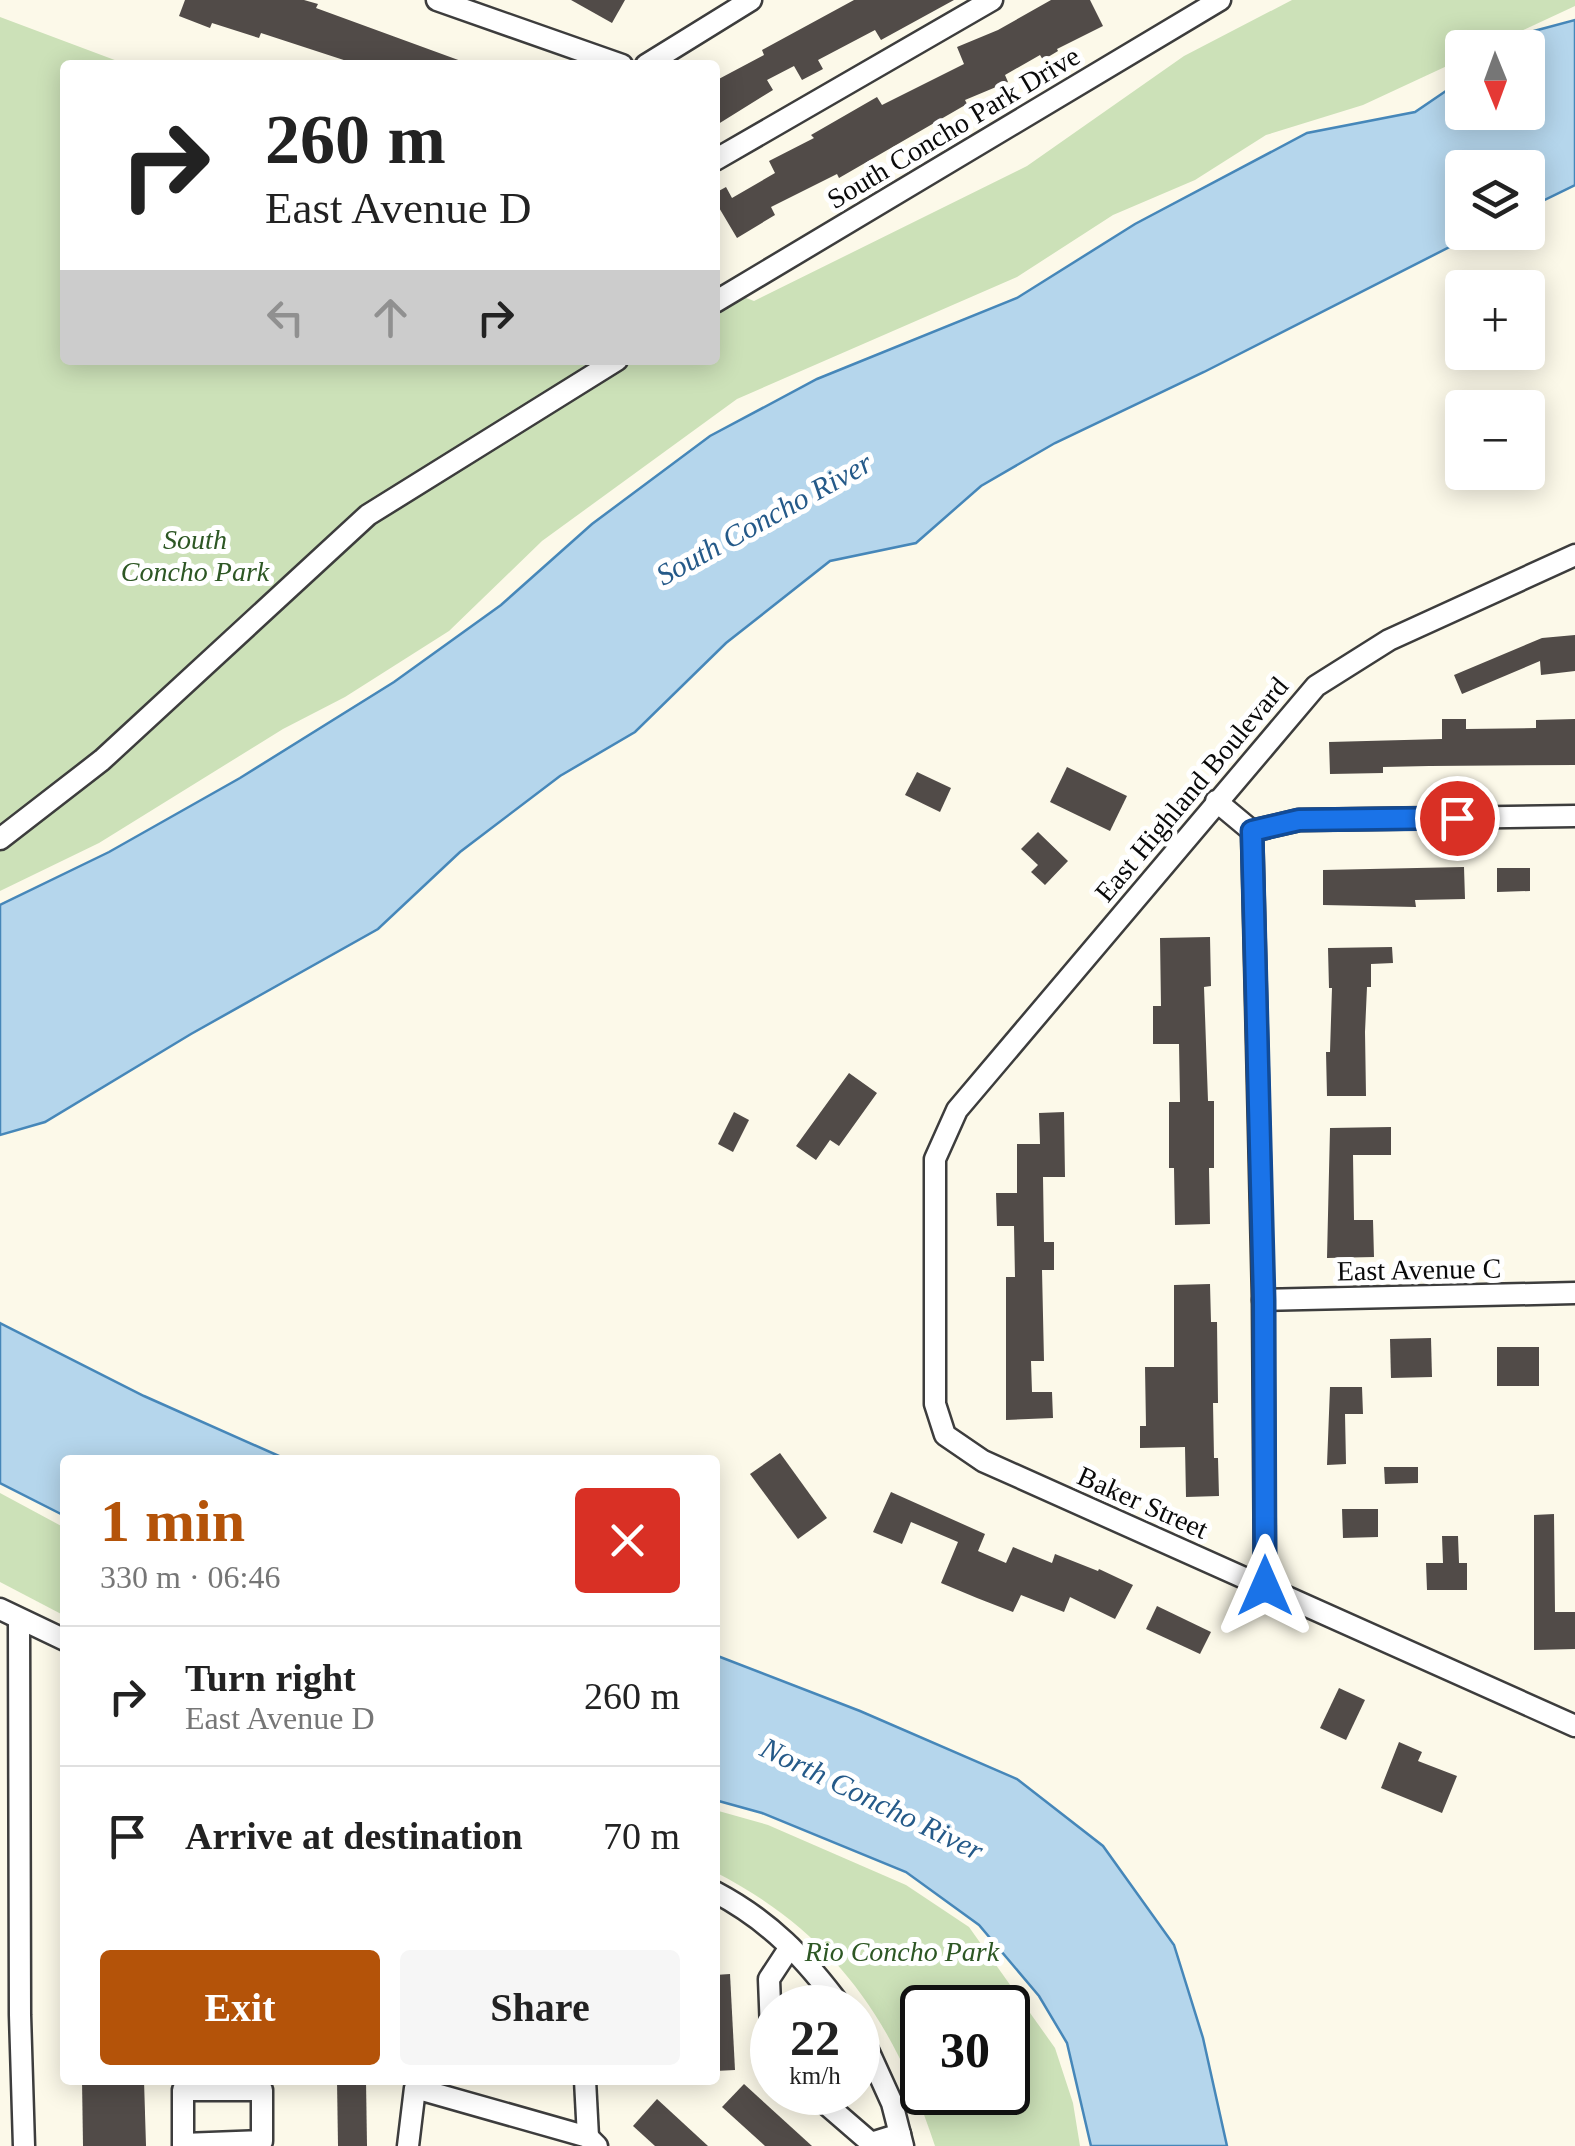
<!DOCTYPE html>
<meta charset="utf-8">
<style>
:root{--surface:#fff;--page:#f6f6f6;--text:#222;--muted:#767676;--line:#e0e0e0;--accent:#b45309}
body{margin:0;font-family:Georgia,serif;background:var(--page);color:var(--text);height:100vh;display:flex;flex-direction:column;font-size:38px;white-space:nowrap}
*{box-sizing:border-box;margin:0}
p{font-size:32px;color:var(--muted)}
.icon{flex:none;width:55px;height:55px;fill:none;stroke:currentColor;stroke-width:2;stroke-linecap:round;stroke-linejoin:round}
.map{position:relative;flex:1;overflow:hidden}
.panel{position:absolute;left:60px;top:1455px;width:660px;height:630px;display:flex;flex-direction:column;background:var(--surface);border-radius:10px;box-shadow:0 5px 25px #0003}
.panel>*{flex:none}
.top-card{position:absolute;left:60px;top:60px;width:660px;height:305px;border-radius:10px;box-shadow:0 5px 25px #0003;background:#fff;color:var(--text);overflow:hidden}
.needle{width:65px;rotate:179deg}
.fabs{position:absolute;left:1445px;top:30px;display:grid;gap:20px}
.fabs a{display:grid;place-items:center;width:100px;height:100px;border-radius:10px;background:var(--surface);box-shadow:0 5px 25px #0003;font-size:50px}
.speed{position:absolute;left:750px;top:1985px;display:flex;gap:20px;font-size:50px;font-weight:700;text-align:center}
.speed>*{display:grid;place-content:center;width:130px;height:130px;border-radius:50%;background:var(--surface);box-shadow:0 5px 25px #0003;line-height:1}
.speed small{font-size:25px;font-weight:400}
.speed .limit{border:5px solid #111;border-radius:15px;background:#fff;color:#111}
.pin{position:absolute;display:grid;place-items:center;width:85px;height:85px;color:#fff;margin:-42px;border:5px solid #fff;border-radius:50%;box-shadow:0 2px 10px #0007}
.me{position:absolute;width:110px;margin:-55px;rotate:0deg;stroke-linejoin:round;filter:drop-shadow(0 0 8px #0008)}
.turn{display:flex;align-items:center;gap:35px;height:210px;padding:0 40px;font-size:45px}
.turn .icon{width:130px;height:130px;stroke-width:2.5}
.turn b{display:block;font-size:70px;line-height:85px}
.lanes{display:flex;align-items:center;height:95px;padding:0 40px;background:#0003;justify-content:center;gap:50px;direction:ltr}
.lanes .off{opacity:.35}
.round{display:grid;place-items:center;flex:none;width:105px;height:105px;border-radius:10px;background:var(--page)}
.overview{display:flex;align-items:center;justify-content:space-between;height:170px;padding:0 40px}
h1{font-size:60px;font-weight:800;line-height:75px;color:var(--accent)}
.action{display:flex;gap:20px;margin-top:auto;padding:20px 40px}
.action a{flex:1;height:115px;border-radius:10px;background:var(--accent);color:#fff;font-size:40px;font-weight:800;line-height:115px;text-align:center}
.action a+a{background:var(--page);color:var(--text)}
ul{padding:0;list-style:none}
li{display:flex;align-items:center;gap:30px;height:140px;padding:0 40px;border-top:2px solid var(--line)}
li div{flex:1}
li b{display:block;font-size:38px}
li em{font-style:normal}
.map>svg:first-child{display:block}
</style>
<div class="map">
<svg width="1575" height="2146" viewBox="0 0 1575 2146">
<rect width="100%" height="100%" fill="#fcf9e9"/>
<!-- green -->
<g fill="#cce1b8" fill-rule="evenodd">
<polygon points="1292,0 1575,0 1575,6 1487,47 1462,48 1462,59 1363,105 1266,135 1195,180 1113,215 1017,277 737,399 542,541 449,631 345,697 283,729 99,843 0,891 0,17 128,65 65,65 65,360 715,360 715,286 754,301 1027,166 1184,56"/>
<polygon points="0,1493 65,1528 65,1616 0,1582"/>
<path d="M715,1810l53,15 138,60 63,42 86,121 18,55 7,43h-145c-41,-125 -101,-213 -220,-274zM922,2008h86v84h-86z"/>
</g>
<!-- water -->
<g fill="#b5d6ec" stroke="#4687b9" stroke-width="2.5">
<polygon points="1575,20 1575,185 1528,208 1528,168 1462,168 1462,232 1477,233 1204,372 1055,443 981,486 916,543 830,561 726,643 635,732 560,776 460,852 378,929 191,1034 45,1122 0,1135 0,905 109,852 240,778 394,682 501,605 592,524 710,436 817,379 1017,298 1135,224 1307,133 1415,112 1462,80 1462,112 1528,112 1528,48 1509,47 1534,31"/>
<polygon points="0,1323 144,1396 288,1460 65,1460 65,1516 0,1483"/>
<polygon points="715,1655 860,1711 1017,1779 1103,1846 1174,1945 1203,2038 1227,2146 1091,2146 1067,2043 1039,1996 979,1925 906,1872 762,1813 715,1800"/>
</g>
<!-- building -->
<g fill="#514b48">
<polygon points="185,0 304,0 318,4 316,8 472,65 359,65 261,33 259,38 212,23 210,28 179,16"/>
<polygon points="571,0 625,0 612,23"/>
<polygon points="854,0 954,0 881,40 875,30 818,60 823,69 802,80 794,66 767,80 773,90 715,126 715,81 764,55 762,50"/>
<polygon points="1051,0 1090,0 1103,26 1057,49 1058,51 1043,60 1040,55 1005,75 1008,82 965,100 967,104 839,178 837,174 771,207 775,215 737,238 715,201 715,193 726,187 732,198 775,173 769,161 814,138 811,135 877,97 882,105 964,64 957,47 998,30"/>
<polygon points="1575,635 1575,671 1541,675 1540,661 1462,694 1454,675 1542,638"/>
<polygon points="1442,719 1466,719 1466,729 1536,728 1536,720 1575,719 1575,765 1429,766 1383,767 1383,773 1330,774 1329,742 1442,739"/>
<polygon points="1067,767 1127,796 1110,831 1050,802"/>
<polygon points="917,772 951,788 940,812 905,795"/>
<polygon points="1038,832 1068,861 1045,885 1031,872 1038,865 1021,849"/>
<polygon points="1464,867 1465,899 1415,900 1416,907 1323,905 1323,870"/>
<polygon points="1497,868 1530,868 1530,891 1497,892"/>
<polygon points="1210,937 1211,986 1204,987 1208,1101 1214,1101 1214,1168 1209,1168 1210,1224 1175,1225 1174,1168 1169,1168 1169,1102 1180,1102 1179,1044 1153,1044 1153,1006 1161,1006 1160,938"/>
<polygon points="1392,947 1393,963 1371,964 1371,987 1367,987 1365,1032 1366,1096 1327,1096 1326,1052 1330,1052 1332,988 1329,988 1328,948"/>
<polygon points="849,1073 877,1093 839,1146 830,1140 816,1160 796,1146"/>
<polygon points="734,1112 749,1120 733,1152 718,1144"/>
<polygon points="1064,1112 1065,1177 1043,1177 1044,1242 1054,1242 1054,1270 1042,1270 1044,1361 1031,1361 1032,1392 1052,1392 1053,1418 1006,1420 1006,1277 1015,1277 1014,1226 997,1226 996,1193 1017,1193 1017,1144 1040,1144 1039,1113"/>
<polygon points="1391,1127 1391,1155 1353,1155 1354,1220 1373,1220 1374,1257 1327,1258 1330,1128"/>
<polygon points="1210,1284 1211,1322 1217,1322 1218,1403 1213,1403 1214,1458 1218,1458 1219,1496 1186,1497 1185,1447 1140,1448 1140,1426 1146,1426 1145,1367 1174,1367 1174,1285"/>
<polygon points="1431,1338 1432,1377 1391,1378 1390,1339"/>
<rect x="1497" y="1347" width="42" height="39"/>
<polygon points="1330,1387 1362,1387 1363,1414 1345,1414 1346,1464 1327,1465"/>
<polygon points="780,1453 827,1518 798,1539 750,1474"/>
<polygon points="1384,1467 1418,1467 1418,1483 1385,1484"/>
<polygon points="891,1492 985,1534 978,1551 1006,1563 1013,1547 1052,1563 1055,1554 1098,1571 1099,1569 1133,1585 1115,1619 1070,1597 1064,1612 1021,1595 1013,1612 977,1598 941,1583 958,1542 911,1522 902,1544 873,1532"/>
<polygon points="1342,1509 1378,1509 1378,1537 1343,1538"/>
<polygon points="1554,1514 1555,1612 1575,1612 1575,1649 1534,1650 1534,1515"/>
<polygon points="1442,1536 1458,1536 1459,1563 1467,1563 1467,1590 1427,1590 1426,1563 1443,1563"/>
<polygon points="1157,1606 1211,1632 1200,1654 1146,1629"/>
<polygon points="1339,1688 1365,1700 1346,1740 1320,1728"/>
<polygon points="1399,1742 1422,1752 1418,1761 1457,1776 1442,1813 1381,1788"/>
<polygon points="730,1974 735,2070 715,2071 715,1975"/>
<polygon points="82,2080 144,2080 146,2146 83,2146"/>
<polygon points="337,2080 366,2080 367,2146 338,2146"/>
<polygon points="744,2084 812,2146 765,2146 722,2107"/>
<polygon points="657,2099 708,2146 655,2146 633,2126"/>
</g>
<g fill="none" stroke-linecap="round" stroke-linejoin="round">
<!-- minor casing -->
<g stroke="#3d3d3d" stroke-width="25">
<g id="minor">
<polyline points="437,0 622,65"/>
<polyline points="646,65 751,0"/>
<polyline points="715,160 992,0"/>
<polyline points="715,302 1220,0"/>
<polyline points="1575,555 1389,640 1316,686 957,1110 935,1159 935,1404 945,1435 983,1461 1575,1726"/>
<polyline points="1216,801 1252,831 1263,1300 1265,1586"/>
<polyline points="1252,831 1299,820 1575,816"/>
<polyline points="0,839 102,760 368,515 617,360"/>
<polyline points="1263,1300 1575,1293"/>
<polyline points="0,1609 65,1640"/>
<polyline points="19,1621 20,2015 24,2146"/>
<path d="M715,1892c55,29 90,66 127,116"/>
<polyline points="858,2028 892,2103 903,2146"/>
<polyline points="772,2056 769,1979 790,1947"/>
<polyline points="585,2080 588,2137"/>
<polyline points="812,2092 871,2143 900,2134"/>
<polyline points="183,2146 183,2090 262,2090 262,2141 183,2144"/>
<polyline points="408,2146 415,2088 588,2137 597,2146"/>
</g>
</g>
<!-- minor -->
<use href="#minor" stroke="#fff" stroke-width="20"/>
</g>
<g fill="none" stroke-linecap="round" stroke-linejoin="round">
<!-- route casing -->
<g stroke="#114b97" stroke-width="25">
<polyline id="route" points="1265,1586 1264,1300 1252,831 1299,820 1457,818"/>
</g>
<!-- route -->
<use href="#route" stroke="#1a73e8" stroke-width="18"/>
</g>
<g text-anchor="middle" stroke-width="10" stroke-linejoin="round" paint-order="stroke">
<!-- street labels -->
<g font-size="28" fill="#0a0a0a" stroke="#fff">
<text transform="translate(953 127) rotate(-31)" y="10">South Concho Park Drive</text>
<text transform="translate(1191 789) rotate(-50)" y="10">East Highland Boulevard</text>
<text transform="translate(1419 1269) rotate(-1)" y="10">East Avenue C</text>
<text transform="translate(1143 1502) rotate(24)" y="10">Baker Street</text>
</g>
<!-- park labels -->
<g font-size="28" font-style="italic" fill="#2d5724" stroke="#fff">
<text x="195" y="549">South<tspan x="195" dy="32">Concho Park</tspan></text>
<text x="902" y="1961">Rio Concho Park</text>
</g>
<!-- water labels -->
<g font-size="30" font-style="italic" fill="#255a89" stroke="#fff">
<text transform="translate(764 519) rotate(-29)" y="10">South Concho River</text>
<text transform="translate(872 1799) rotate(26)" y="10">North Concho River</text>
</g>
</g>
</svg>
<div class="fabs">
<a><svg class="needle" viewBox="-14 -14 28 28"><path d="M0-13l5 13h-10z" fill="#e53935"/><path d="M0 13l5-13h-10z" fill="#767676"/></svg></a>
<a><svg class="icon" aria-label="layers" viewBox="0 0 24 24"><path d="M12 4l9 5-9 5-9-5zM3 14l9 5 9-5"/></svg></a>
<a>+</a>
<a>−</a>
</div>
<div class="speed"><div>22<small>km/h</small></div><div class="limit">30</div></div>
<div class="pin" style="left:1457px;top:818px;background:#d93025"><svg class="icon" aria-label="arrive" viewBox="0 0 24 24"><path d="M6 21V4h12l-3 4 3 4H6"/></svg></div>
<svg class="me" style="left:1265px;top:1586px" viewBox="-20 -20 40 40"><path d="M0-17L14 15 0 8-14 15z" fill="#1a73e8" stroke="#fff" stroke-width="4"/></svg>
<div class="top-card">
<div class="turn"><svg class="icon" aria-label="right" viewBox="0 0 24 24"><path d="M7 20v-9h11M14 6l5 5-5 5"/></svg><div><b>260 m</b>East Avenue D</div></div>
<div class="lanes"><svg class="icon off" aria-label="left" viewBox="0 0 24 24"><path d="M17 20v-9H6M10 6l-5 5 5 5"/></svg><svg class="icon off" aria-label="ahead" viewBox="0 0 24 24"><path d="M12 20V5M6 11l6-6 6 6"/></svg><svg class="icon" aria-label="right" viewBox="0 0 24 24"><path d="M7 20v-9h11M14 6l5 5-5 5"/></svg></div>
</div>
<section class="panel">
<div class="overview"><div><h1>1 min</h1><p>330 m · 06:46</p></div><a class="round" style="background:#d93025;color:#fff"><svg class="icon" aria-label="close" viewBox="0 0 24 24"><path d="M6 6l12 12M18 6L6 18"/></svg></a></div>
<ul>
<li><svg class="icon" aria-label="right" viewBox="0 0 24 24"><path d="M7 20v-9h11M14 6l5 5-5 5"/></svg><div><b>Turn right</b><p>East Avenue D</p></div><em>260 m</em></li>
<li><svg class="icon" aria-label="arrive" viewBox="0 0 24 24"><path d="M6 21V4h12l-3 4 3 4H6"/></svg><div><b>Arrive at destination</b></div><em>70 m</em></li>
</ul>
<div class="action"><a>Exit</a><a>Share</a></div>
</section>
</div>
